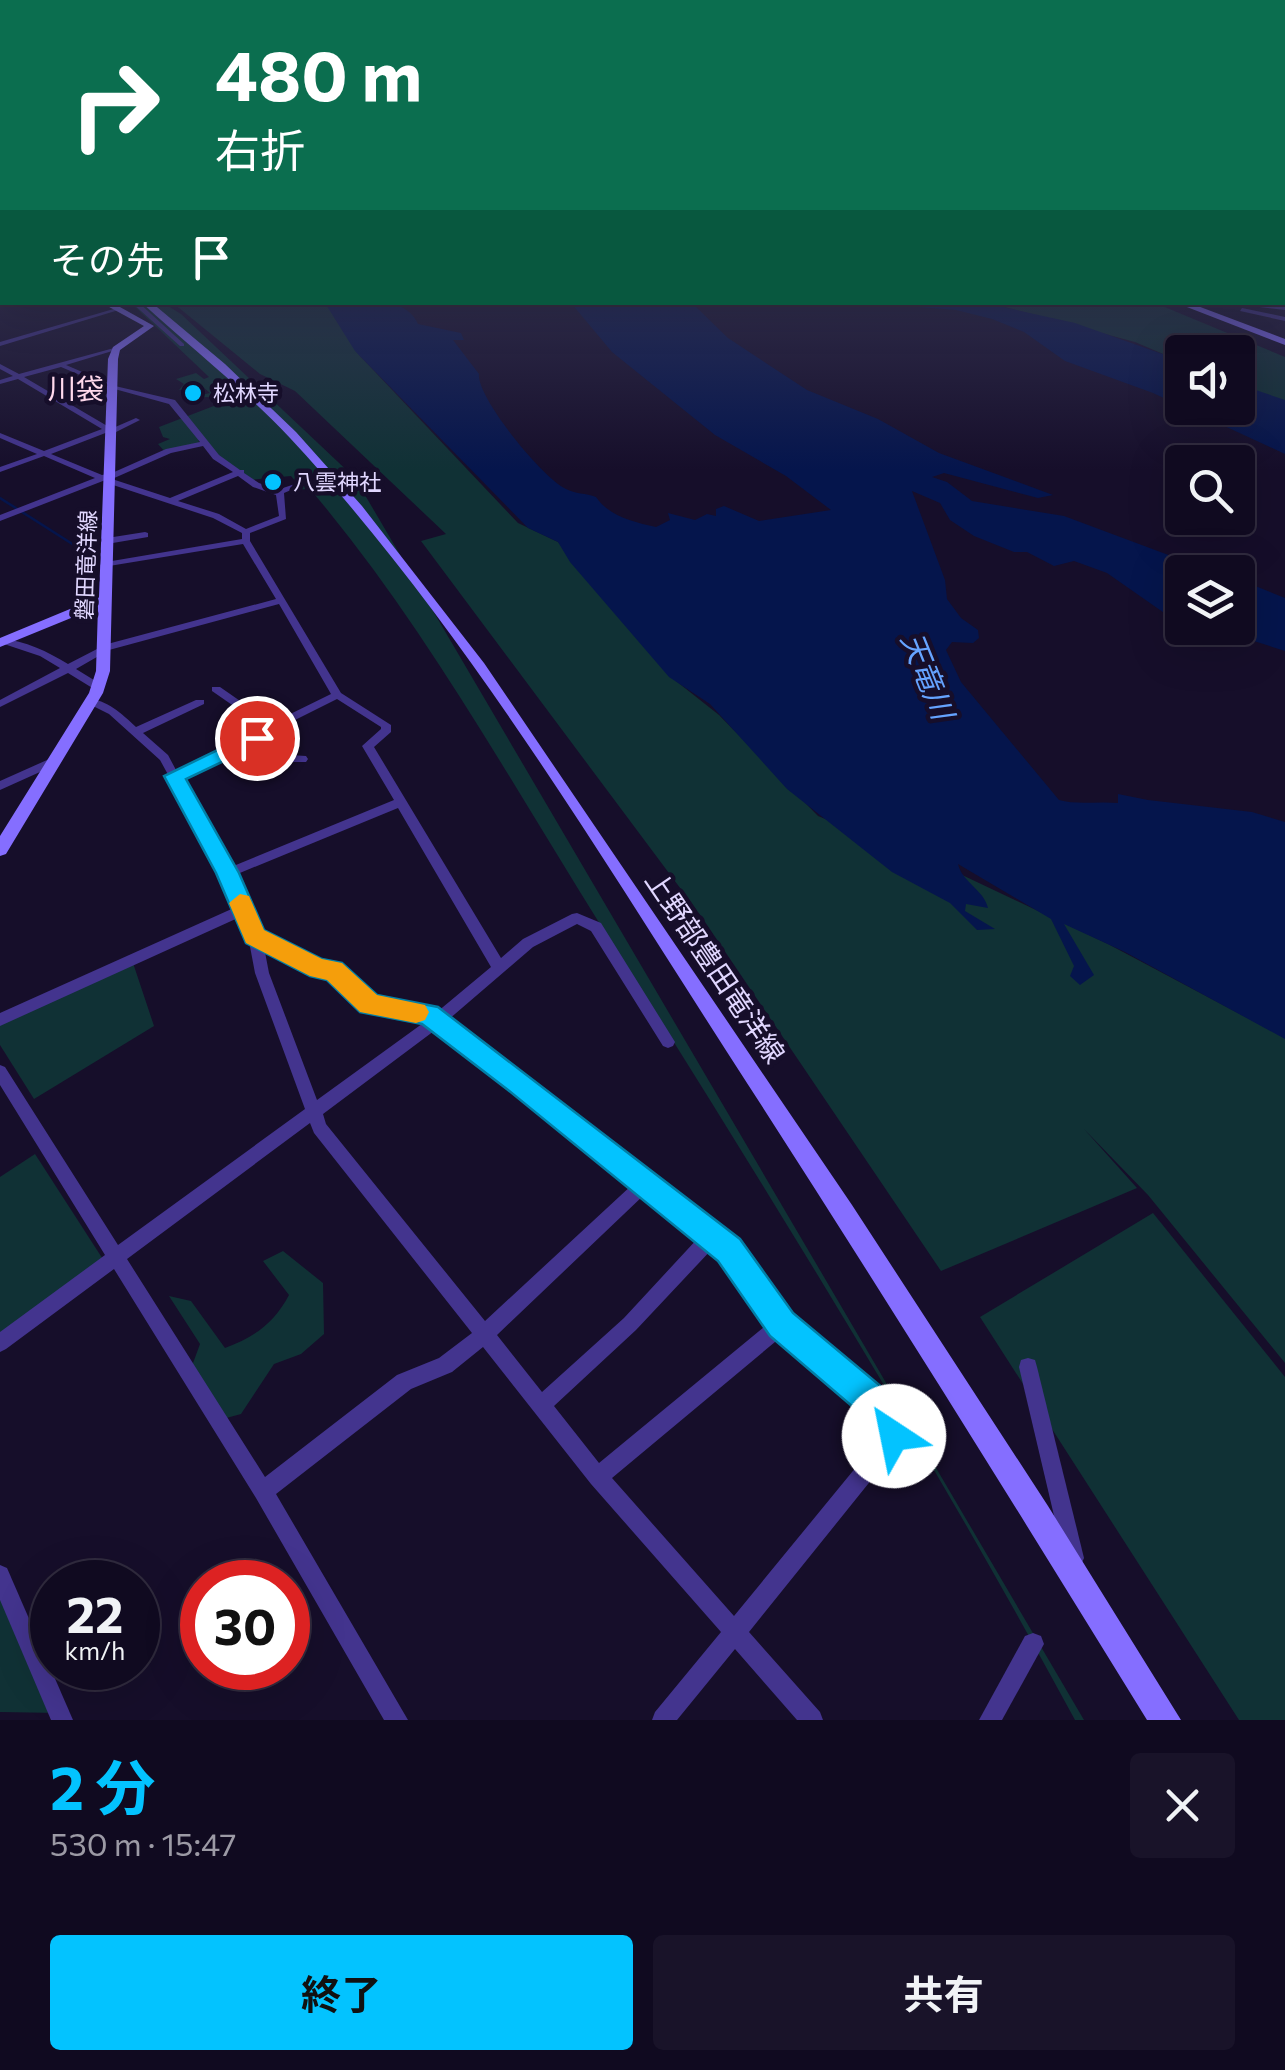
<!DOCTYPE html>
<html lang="ja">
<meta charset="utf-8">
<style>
:root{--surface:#100a20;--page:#191329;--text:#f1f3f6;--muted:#9c9aa5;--line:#302b3e;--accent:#03c3ff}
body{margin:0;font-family:Commissioner,"Noto Sans JP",sans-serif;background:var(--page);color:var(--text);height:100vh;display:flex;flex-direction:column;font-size:38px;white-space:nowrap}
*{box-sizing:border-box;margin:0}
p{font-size:32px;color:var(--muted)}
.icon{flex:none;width:55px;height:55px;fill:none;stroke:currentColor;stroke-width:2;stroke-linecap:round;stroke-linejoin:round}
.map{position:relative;height:1720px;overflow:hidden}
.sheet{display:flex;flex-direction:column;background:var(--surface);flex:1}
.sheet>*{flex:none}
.banner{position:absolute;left:0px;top:0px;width:1285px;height:305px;box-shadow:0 10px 40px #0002,0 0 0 2px var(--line);background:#0b6e4f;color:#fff;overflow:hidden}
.buttons{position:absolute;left:1165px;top:335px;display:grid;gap:20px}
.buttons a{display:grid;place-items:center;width:90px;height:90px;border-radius:10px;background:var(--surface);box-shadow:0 10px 40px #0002,0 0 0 2px var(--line);font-size:50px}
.speed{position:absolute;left:30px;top:1560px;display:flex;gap:20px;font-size:50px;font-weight:700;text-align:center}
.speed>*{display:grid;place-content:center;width:130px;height:130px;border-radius:50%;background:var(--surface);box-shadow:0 10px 40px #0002,0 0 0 2px var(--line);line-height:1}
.speed small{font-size:25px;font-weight:400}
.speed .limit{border:15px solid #d22;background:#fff;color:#111}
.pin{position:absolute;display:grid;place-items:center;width:85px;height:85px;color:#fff;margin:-42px;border:5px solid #fff;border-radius:50%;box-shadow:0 2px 10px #0007}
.me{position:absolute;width:110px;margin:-55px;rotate:326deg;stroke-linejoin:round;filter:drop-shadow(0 0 8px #0008)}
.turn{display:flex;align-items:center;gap:35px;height:210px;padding:0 50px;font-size:45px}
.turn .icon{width:130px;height:130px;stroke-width:2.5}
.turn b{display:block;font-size:70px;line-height:85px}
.then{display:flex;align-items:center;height:95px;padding:0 50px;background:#0003;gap:20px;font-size:38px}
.round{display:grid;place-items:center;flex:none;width:105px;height:105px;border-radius:10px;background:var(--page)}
.overview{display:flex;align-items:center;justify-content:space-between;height:170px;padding:0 50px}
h1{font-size:60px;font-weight:700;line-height:75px;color:var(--accent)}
.primary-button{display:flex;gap:20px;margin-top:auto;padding:20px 50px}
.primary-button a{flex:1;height:115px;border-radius:10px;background:var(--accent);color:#111;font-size:40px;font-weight:700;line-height:115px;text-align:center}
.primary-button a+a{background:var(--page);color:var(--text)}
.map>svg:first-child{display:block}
</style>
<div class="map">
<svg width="1285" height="1720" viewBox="0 0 1285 1720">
<rect width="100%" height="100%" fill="#160e2a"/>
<!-- green -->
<g fill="#103135">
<path d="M131,303h32l18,11 174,164 729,1242h-9c-146,-270 -309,-531 -472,-791 -93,-148 -180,-307 -293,-440l-23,1 10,-7 -6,-7 -41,4 -52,-41 2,6 -34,8 -8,-9 12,-5 -7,-2 -4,-10 60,-23 -9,-7 -23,1 23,-5 -7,-6 -24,3 5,-6 -8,-5 20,-6 8,6 5,-2z"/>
<polygon points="173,303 326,303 359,355 518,523 558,542 676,681 719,715 818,816 960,874 1108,944 1285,1038 1285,1363 1148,1195 1084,1129 1137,1188 941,1271 701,916 421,541 446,534 295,391 260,374"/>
<polygon points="990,303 1155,303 1285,357 1285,405 1238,385 1238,352 1182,352 1182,362 1135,342"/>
<polygon points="132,960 154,1026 34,1099 0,1045 0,1020"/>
<polygon points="35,1154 106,1264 0,1341 0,1177"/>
<polygon points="1153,1213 1285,1377 1285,1720 1239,1720 980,1317"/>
<path d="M283,1251l40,32 1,51 -23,20 -27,10 -33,50 -22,6 -30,-46 11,-30 -31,-48 22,5 34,47c30,-11 49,-25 64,-53l-26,-34z"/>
<polygon points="0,1581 59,1713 0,1712"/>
</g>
<!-- water -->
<g fill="#05154c">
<path d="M325,303c29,-1 79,-11 93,21l43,9 3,7h-11l26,34c-3,22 62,103 87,115 9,5 20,4 30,8 13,19 37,25 60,30l14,-7 -2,-7 27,7 12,-6 9,2v-7l8,-3 35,15 72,-11 -45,-34 -71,-41 -103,-83 -41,-49h121l36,35 79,52 71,29 61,34 114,42 -15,3 -94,-25 -12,4 15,5 25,19 92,15 150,56h-32l-2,52 -73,-51 -33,-12 -20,5 -27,-14h-13l-40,-16 -24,-16 -10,-17 -28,-12 33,89 2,19 14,19 17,12 1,8 -6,5 -21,-1 -6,8 15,32 98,118c17,5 39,1 59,3v-9l30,6 104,12 33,10v217l-160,-87 -61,-28 30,51 -14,10 -10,-9 4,-10 -23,-47 -93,-55c4,18 26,26 30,44l-22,-4 -1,7 30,18 -18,1 -27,-27 -58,-31 -105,-83 -77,-85 -41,-27 -99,-115 -12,-20 -30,-14 -173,-177z"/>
<polygon points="866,303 985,303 1075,323 1182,361 1182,408 1238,408 1238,384 1285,400 1285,454 1153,393 1065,361 1024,332 992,319 956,310"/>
<polygon points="1238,579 1285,598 1285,651 1213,628 1238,628"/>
</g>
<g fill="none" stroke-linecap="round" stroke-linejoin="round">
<!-- stream -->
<polyline stroke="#05154c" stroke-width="2.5" points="0,498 96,559"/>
<!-- river -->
<rect fill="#05154c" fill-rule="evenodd" x="1282" y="292" width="3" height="8"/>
<!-- street -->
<g fill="#43348e" fill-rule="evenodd">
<polygon points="0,232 2,233 2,235 0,236"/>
<rect x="1282" y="261" width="3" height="4"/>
<rect x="0" y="274" width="2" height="4"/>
<polygon points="0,291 2,292 2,297 0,296"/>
<polygon points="131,302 138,302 184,344 184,346 180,346"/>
<polygon points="1232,302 1285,306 1285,310 1235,304"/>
<polygon points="117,308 122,309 0,346 0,342"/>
<polygon points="1242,308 1285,317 1285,321 1240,311"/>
<path d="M114,348l5,1 -53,16 49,21 60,14 44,55 21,15h4v3l15,10 18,7 24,-8 4,2 -21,9 2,26 -36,14v8l91,152 50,32v7l-17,15 127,211 22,-19 49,-25 5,-1 24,10 74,119 -2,4 -5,2 -5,-2 -72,-115 -14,-7 -44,23 -85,73 198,154 6,3 1,3 82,64 52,75 110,90 7,27 -3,7 -152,189 71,80 3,8h-26l-62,-71 -58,71h-25l3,-8 66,-80 -130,-148 -108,-137 -31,25 -41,17 -135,105 132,226h-24l-128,-222 -142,-229 -108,80 -6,3v-20l105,-77 -105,-170v-20l5,2 113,178 187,-136 -50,-136 -7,-37 -8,-19 -240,109v-13l236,-106 -14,-34 -62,-113 -51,-46 -22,-11v-4c20,0 35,15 49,28l60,-27h8v4l-61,29 25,22 8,15 88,-43 -52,-36v-4h8l52,36 59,-29 -52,-90 -170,46 -33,19 26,16v4h-8l-26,-16 -68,34v-7l60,-32 -20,-12 -39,-13v-4c24,1 47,13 67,25l31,-16 1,-2 176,-47 -33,-55 -140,23 -2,-2 5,-3 136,-23v-6l-29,-15 -106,-35 -1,-2 2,-2 -108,42v-6l95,-37 -51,-22 -44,16v-5l37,-13 -37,-16v-5l44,18 58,-22 -84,-50 -18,5v-4l13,-4 -13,-7v-5l19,10zM61,367l50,21 58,16 31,38 -34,7 -54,24 -10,2 -51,-21 57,-22 6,1 26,-13 -4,-2 -23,10 -4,-1 -85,-50zM203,446l10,13 20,13 -63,26 -58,-19 59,-26zM238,476l15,11 23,8 3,21 -33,13 -27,-15 -41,-13zM337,699l44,28v2l-19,17 32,54 -163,67 -50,-90 73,-36 30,21h22l2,-3 -2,-3 -16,-1 -28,-19 16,-5 1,-3zM398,808l93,159 -54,45 -8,-3 -56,-10 -35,-33 -18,-2 -60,-31 -25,-58zM264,947l49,26 17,2 34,33 62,13 -109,79 -48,-127zM438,1028l195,156 -148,137 -159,-197 -3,-10zM310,1123l4,10 158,200 -33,25 -42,17 -132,102 -138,-218zM645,1194l54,43 -75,81 -82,74 -45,-57zM713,1248l10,8 46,67 -170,140 -45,-57 82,-76zM781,1337l101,84 2,12 -150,183 -122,-138z"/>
<polygon points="145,532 148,533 148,537 107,544 103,541 107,538"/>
<polygon points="56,756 62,760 60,763 0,790 0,781"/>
<polygon points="1028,1358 1035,1360 1037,1367 1084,1558 1081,1565 1074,1568 1067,1565 1064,1558 1019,1367 1021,1360"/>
<polygon points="0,1565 7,1568 73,1720 51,1720 0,1600"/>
<polygon points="1033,1633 1041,1636 1044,1644 1002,1720 979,1720 1025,1636"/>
</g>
<!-- secondary -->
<g fill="#856eff" fill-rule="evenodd">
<rect x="0" y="249" width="2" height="5"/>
<polygon points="100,302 111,302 154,326 120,350 118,359 110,671 103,693 6,854 0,856 0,836 89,693 96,671 98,607 0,647 0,638 99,597 108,359 113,347 144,326"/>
<path d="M141,302h10l74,62 71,68 66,74 122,157 368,542 196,301 133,214h-34c-138,-224 -277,-447 -420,-668 -133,-207 -269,-433 -437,-614 -46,-49 -99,-90 -149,-136z"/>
<polygon points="1174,302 1187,302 1285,339 1285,345"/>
</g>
</g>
<!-- sky -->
<linearGradient id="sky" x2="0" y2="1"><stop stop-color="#0c0817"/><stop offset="0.49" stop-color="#363655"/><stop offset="1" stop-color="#363655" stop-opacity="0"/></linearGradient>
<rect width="1285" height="470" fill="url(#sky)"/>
<!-- route -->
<polygon fill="#03c3ff" stroke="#027fa6" stroke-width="2.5" points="257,731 267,738 264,742 186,779 239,873 264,930 322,959 342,963 377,995 438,1007 740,1239 793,1313 902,1404 911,1436 906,1448 894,1453 881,1448 874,1425 770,1336 718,1261 508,1090 422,1024 360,1012 327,980 310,976 246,943 216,873 164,776"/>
<!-- slow -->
<polygon fill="#f59e0b" points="240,894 249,896 264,930 322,959 342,963 377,995 425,1005 429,1012 425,1020 416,1023 360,1012 327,980 310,976 246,943 229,903"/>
<!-- markers -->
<g fill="#03c3ff" stroke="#160e2a" stroke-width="4">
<circle cx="193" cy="393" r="10"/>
<circle cx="273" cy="482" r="10"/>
</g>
<g text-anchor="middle" stroke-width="9" stroke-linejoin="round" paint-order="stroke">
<!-- far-poi labels -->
<g font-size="22" fill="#e1d7ff" stroke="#160e2a" text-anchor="start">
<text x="213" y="401">松林寺</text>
<text x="293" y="490">八雲神社</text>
</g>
<!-- far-street labels -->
<g font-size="22" fill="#e1d7ff" stroke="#160e2a">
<text transform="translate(86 565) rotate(-88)" y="8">磐田竜洋線</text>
</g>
<!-- far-quarter labels -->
<g font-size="28" fill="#ffd9ec" stroke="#160e2a">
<text x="76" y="399">川袋</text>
</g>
<!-- street labels -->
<g font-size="28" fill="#e1d7ff" stroke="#160e2a">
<text transform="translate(715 967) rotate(56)" y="10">上野部豊田竜洋線</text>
</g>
<!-- water labels -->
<g font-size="30" font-style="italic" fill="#65a3ff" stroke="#160e2a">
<text transform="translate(927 676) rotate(68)" y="10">天竜川</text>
</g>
</g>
</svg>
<div class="buttons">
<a><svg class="icon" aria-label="sound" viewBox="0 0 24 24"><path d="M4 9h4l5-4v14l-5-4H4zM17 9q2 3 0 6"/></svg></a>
<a><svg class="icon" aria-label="search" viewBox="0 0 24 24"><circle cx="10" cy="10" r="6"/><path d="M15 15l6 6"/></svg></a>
<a><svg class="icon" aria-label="layers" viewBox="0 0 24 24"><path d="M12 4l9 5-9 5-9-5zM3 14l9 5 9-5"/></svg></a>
</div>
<div class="speed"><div>22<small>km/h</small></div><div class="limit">30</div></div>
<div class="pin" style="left:257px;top:738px;background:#d93025"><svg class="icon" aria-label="arrive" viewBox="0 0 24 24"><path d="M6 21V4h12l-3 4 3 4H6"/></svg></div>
<svg class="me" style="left:894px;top:1436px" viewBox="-20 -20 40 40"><circle r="19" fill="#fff"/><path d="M0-13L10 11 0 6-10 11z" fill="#03c3ff"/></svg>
<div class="banner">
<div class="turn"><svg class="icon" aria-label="right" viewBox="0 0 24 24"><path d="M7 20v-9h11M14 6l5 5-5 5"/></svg><div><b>480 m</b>右折</div></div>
<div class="then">その先<svg class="icon" aria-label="arrive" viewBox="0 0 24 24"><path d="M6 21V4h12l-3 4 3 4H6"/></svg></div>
</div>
</div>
<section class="sheet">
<div class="overview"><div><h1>2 分</h1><p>530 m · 15:47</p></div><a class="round"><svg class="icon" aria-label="close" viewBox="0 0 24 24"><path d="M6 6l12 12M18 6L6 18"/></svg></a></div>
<div class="primary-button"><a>終了</a><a>共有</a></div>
</section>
